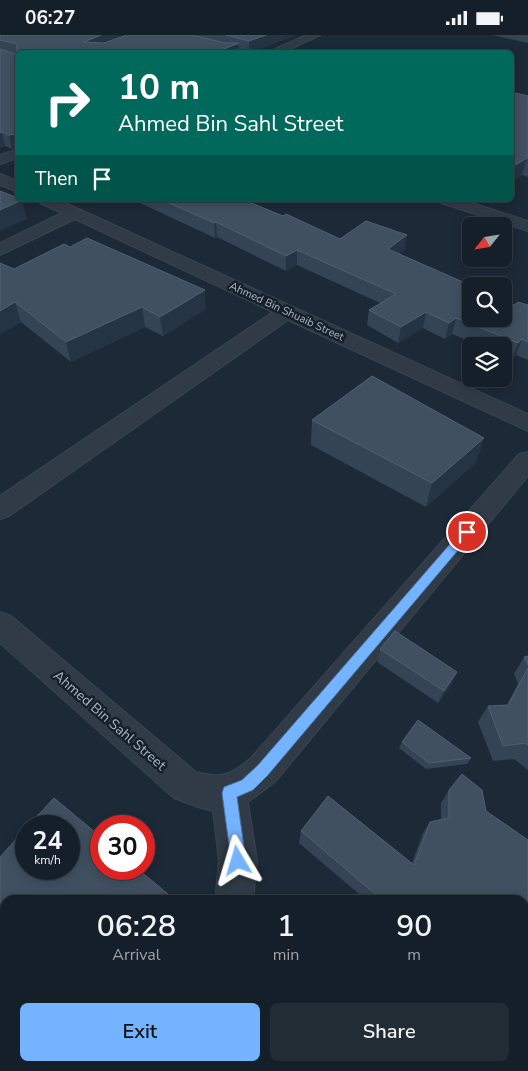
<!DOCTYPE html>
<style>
:root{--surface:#151f29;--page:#222c35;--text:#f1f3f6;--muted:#9da2a8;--line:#343d46;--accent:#74b3ff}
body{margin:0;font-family:"Nunito Sans",sans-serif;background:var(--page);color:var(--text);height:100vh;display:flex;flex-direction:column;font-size:19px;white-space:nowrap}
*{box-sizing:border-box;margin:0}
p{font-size:16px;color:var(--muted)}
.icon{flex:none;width:28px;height:28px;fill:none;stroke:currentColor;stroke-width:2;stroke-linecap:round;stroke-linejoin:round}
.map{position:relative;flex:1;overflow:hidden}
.sheet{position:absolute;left:0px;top:860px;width:529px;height:176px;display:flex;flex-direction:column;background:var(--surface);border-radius:15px 15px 0 0;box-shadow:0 2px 12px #0003,0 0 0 1px var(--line)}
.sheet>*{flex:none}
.hud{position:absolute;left:15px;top:15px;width:499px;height:152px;border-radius:8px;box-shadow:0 2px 12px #0003,0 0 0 1px var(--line);background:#00695c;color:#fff;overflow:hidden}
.needle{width:32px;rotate:240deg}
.buttons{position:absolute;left:462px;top:182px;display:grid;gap:10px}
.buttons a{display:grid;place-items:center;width:50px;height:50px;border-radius:8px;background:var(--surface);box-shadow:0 2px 12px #0003,0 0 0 1px var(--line);font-size:25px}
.speed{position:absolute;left:15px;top:780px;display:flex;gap:10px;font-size:25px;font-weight:700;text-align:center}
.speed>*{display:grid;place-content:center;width:65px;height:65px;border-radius:50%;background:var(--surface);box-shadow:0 2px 12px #0003,0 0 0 1px var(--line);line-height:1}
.speed small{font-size:12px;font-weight:400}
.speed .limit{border:8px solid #d22;background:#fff;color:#111}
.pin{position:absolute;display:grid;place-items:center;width:42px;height:42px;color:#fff;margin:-21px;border:2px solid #fff;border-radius:50%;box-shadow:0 1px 5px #0007}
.me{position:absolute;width:55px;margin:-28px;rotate:353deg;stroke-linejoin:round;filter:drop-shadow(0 0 4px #0008)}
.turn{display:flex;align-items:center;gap:18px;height:105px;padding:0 20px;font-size:22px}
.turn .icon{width:65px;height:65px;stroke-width:2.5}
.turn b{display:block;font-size:35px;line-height:42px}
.then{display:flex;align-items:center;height:48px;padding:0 20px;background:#0003;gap:10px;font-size:19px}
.eta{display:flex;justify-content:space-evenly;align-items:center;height:85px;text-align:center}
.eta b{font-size:30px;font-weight:600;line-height:35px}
.button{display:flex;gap:10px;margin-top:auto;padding:10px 20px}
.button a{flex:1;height:58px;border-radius:8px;background:var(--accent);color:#111;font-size:20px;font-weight:600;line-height:58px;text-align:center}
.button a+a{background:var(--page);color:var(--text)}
.status{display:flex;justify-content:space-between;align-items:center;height:35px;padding:0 25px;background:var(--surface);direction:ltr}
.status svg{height:14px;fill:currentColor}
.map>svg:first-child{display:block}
</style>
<div class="status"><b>06:27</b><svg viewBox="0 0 49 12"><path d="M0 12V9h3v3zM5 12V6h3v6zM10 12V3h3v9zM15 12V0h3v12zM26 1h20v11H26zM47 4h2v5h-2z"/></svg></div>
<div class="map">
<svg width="528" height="1036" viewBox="0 0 528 1036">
<rect width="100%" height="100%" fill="#1c2937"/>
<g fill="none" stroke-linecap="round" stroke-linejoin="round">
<!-- minor casing -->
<g stroke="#394450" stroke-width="2">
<g id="minor">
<polygon points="306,0 320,0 282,18 266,18"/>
<polygon points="18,114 18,123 0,129 0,120"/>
<polygon points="0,139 18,146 18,157 0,150"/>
<polygon points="38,165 59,165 528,379 528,396 288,285 9,481 0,484 0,461 273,277 75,184 0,220 0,208 62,178 40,168"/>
<polygon points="439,165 463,165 528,186 528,196 441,168"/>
<path d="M528,417v24l-253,306 -27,20 9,59 -4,39h-38l4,-39 -6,-50 -15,-4 -24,-9 -174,-155v-31l11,4 185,156c26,7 35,3 55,-14l268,-304z"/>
<polygon points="109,1031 154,1031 152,1036 107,1036"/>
</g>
</g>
<!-- minor -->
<use href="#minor" fill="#303b47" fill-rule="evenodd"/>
</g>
<!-- wall -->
<g fill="#344454">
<polygon points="0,0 296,0 249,18 239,15 239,18 18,18 18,113 12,114 5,111 0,113"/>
<polygon points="492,0 528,0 528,8"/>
<polygon points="511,57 528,61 528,142 522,140 511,147"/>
<polygon points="135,165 244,165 340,204 405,215 399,219 514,270 528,270 528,325 516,320 512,324 504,321 504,311 481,311 452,299 445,304 423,293 398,308 367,290 369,275 380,268 297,230 286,236 217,202 215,203 136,166"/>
<polygon points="14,234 206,274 163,301 145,292 71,327 21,287 0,299"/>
<polygon points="312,385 484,403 476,427 426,472 311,410"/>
<polygon points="380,614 452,649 438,668 377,627"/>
<polygon points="528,621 528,735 514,724 493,726 478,687 488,671 507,670 518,649 514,639 524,622"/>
<polygon points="402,707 471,723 467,729 426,734 399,713"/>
<polygon points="449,755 486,776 528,805 528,949 524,951 524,865 366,865 299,808 301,796 412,828 423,798 430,787 441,784 441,768"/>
</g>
<!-- shaded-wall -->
<g fill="#253443">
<polygon points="101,0 130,0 88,18 84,7"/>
<polygon points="266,0 296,0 249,18 249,6"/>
<polygon points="239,8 239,18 214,18"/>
<polygon points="2,97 5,111 0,113 0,98"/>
<polygon points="16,99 18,108 18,113 12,114 9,100"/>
<polygon points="527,123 522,140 511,147 511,135 512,132"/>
<polygon points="22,165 27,184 0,196 0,175"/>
<polygon points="216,187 217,202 215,203 214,188"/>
<polygon points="407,200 405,215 386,229 388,214"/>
<polygon points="297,215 297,230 286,236 286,221"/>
<polygon points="205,255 206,274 163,301 160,282"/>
<polygon points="15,267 21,287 0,299 0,276"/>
<polygon points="142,272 145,292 71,327 66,307"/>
<polygon points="426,277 423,293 398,308 401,292"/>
<polygon points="456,283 452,299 445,304 449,288"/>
<polygon points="522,304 516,320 512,324 518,308"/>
<polygon points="484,403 476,427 426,472 432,448"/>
<polygon points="457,637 452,649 438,668 444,656"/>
</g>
<!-- building -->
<g fill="#405060" stroke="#516070">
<polygon points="0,0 101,0 84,7 104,8 127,0 192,0 225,8 239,8 214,18 18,18 18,104 16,104 16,99 9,100 2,97 0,98 0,14 15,19 17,17 17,9 0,5"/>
<polygon points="226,0 266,0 249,6"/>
<polygon points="355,16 362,18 351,18"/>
<polygon points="511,57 528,61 528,123 527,123 512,132 511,132"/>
<polygon points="0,156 18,163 18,165 22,165 0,175"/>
<polygon points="163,165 244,165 283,181 286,179 340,204 366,186 407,200 388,214 472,251 471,284 504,284 504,266 514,270 518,267 528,270 528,307 522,304 518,308 456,283 449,288 426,277 401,292 369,275 396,259 297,215 286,221 216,187 214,188"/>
<polygon points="87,203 205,255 160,282 142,272 66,307 15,267 0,276 0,228 14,234 64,209 70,212"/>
<polygon points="372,341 484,403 432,448 312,385"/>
<polygon points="395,596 457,637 444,656 380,614"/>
<polygon points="528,621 528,630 524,622"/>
<polygon points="528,633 528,710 525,708 503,711 488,671 508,670"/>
<polygon points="418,685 471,723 429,728 402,707"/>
<polygon points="462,739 482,755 486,776 528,805 528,948 524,945 524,865 382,865 301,796 328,761 414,830 430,787 449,783 449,755"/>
<polygon points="54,763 101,802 101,834 138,834 175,865 5,865 5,887 0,882 0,822 26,793 26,834 69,834 69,791 28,791"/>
<polygon points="228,1031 374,1031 379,1036 225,1036"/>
</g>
<!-- route -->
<polygon fill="#74b3ff" stroke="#4b74a6" points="467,492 473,497 471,500 268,740 253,755 237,762 246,826 243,832 238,834 232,832 222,758 224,752 242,745 258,730 463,494"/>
<g text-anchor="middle" stroke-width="5" stroke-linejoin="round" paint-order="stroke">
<!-- far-street labels -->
<g font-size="11" fill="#a9b6c5" stroke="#16202b">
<text transform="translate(287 276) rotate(25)" y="4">Ahmed Bin Shuaib Street</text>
</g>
<!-- street labels -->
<g font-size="14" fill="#a9b6c5" stroke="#16202b">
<text transform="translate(110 685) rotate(41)" y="5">Ahmed Bin Sahl Street</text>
</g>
</g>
</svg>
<div class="buttons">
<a><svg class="needle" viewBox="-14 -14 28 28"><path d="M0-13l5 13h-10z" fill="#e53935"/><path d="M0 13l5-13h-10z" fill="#9da2a8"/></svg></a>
<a><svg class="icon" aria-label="search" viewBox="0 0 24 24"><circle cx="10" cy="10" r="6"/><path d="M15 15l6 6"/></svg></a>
<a><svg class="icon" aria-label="layers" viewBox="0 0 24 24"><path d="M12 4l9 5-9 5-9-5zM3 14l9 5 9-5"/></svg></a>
</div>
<div class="speed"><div>24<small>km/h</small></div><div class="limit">30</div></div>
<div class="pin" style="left:467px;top:497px;background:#d93025"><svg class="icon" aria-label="arrive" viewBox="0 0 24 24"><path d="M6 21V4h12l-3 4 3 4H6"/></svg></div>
<svg class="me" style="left:238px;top:826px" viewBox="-20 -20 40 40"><path d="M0-17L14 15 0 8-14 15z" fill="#74b3ff" stroke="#fff" stroke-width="4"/></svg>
<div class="hud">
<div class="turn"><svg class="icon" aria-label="right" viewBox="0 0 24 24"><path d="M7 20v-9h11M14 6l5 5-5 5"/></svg><div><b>10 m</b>Ahmed Bin Sahl Street</div></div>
<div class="then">Then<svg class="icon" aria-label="arrive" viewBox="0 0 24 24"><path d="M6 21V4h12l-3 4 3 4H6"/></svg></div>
</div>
<section class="sheet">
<div class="eta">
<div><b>06:28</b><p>Arrival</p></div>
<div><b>1</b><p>min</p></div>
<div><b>90</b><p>m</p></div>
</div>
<div class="button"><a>Exit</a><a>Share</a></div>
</section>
</div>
